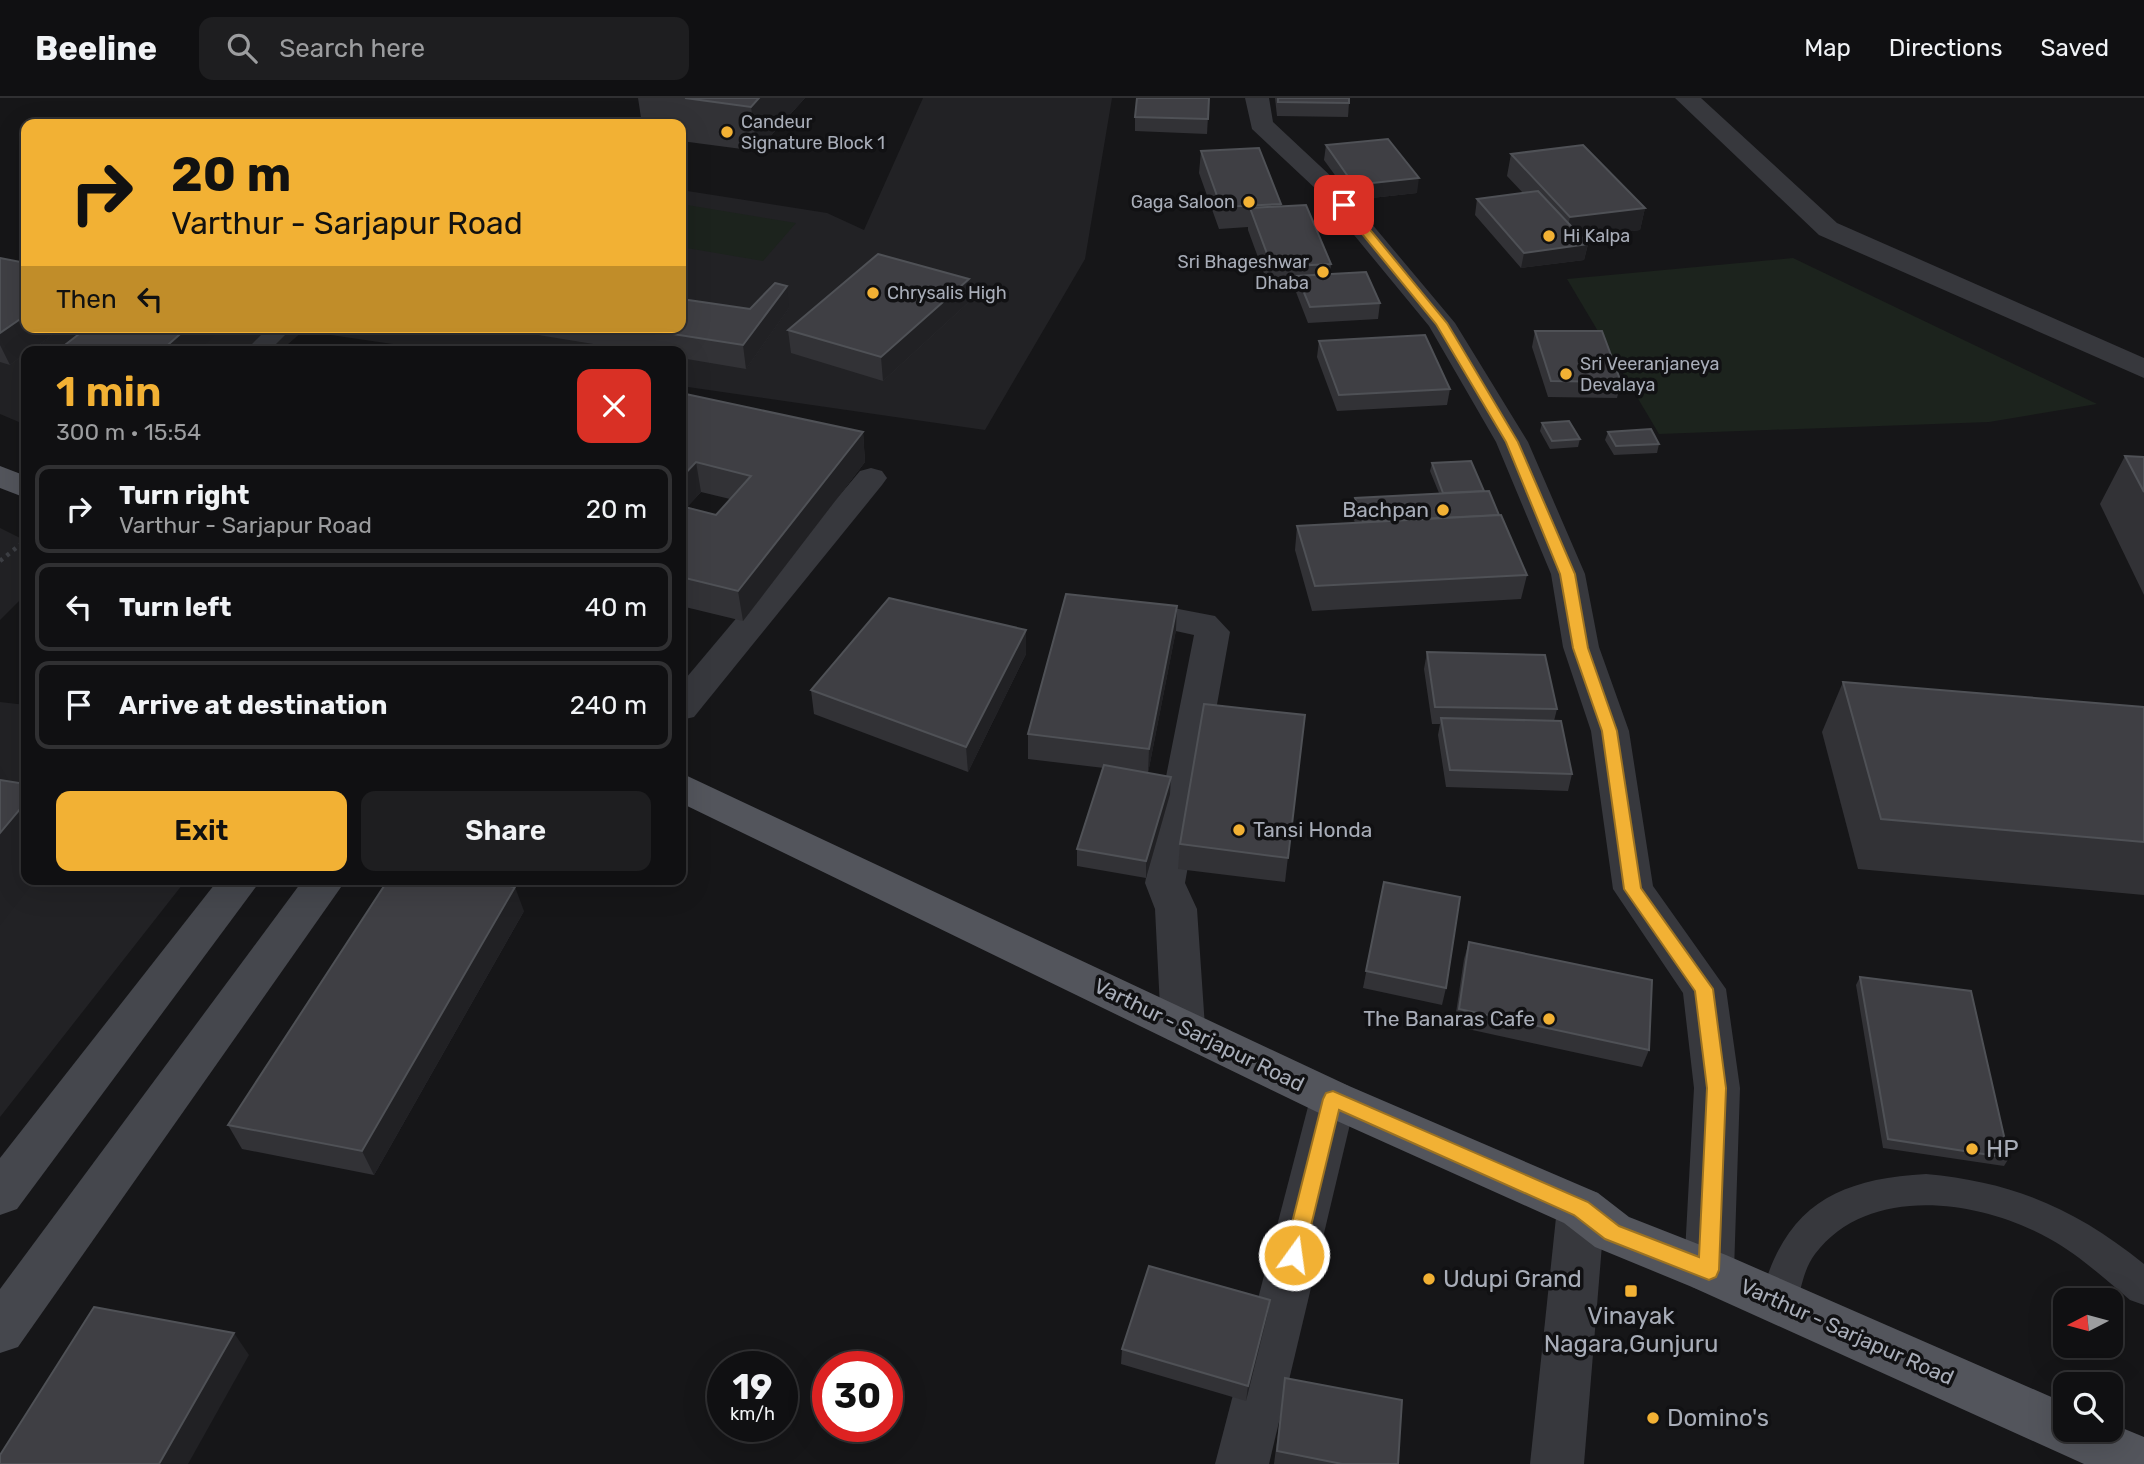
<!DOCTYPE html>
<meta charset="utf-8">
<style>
:root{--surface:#101012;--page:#1e1e20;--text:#f1f3f6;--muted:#9c9d9f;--line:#303032;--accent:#f2b134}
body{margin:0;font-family:Rubik,sans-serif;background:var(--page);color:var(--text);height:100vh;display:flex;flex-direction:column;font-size:26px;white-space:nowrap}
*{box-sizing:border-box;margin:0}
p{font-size:23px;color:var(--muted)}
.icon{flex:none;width:38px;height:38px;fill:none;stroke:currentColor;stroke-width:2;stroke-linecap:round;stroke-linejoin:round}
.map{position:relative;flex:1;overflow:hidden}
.panel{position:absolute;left:21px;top:248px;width:665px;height:539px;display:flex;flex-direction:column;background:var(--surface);border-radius:14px;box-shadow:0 7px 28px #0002,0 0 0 2px var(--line)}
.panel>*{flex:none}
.banner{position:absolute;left:21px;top:21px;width:665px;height:214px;border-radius:14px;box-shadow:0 7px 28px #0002,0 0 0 2px var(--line);background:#f2b134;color:#111;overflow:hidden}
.needle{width:46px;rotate:264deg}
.fabs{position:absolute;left:2053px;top:1190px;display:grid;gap:14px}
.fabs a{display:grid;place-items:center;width:70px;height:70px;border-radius:14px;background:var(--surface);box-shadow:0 7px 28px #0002,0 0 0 2px var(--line);font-size:35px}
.speed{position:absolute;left:707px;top:1253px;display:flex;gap:14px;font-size:35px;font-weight:700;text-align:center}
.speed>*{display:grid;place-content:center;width:91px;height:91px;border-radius:50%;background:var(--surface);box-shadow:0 7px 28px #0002,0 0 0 2px var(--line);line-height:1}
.speed small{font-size:18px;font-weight:400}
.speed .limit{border:10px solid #d22;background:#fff;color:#111}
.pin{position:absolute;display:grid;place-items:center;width:60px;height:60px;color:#fff;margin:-30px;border-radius:14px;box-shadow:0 4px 10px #0006}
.me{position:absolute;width:77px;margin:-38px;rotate:14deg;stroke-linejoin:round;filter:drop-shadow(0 0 5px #0008)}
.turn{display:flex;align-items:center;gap:24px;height:147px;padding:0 35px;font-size:32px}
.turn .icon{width:91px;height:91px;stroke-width:2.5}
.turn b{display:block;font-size:49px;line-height:60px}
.then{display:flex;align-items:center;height:66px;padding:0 35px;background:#0003;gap:14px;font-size:26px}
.round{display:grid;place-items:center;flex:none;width:74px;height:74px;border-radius:14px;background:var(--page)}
.summary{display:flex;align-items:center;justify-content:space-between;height:119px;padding:0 35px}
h1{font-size:42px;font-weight:600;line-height:52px;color:var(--accent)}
.action{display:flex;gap:14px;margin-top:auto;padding:14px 35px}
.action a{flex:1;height:80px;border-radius:14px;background:var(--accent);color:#111;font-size:28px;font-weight:600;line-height:80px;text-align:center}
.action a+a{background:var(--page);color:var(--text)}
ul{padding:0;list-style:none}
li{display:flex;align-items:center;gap:21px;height:88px;margin:0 14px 10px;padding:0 21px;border:4px solid var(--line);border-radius:14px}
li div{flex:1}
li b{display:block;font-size:26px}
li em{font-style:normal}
header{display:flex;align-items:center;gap:42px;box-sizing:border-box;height:98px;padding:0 35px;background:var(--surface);border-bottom:2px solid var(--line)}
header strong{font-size:33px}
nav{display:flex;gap:38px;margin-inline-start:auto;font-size:24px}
.search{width:490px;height:63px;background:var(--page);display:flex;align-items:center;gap:18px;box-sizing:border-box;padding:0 24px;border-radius:14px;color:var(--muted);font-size:26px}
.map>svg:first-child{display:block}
</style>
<header>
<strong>Beeline</strong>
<div class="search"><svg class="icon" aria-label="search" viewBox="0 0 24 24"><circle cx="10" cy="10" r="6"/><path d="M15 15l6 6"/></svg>Search here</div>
<nav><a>Map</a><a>Directions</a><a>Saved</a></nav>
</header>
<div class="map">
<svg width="2144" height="1366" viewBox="0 0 2144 1366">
<rect width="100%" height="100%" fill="#161618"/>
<!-- built -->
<g fill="#222225">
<polygon points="923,0 1112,0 1085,161 985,332 681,288 681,254 448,254 303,233 279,254 26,254 26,327 0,316 0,170 26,229 681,229 681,92 827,115 864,132"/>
<polygon points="0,430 26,443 26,496 0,522"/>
<polygon points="0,604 26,607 26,782 186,782 0,1019"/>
</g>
<!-- green -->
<g fill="#1c231d">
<polygon points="681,106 796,125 763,163 681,149"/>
<polygon points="1793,160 2097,306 1989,324 1659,336 1567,181"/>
</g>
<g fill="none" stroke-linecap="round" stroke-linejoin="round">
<!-- path -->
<polyline stroke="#3d3f44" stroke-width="4.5" stroke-dasharray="3.5 5" stroke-linecap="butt" points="0,463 26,442"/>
<!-- lane -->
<g fill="#37383d" fill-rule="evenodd">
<polygon points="280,229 287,235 268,254 244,254 268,230"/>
<path d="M1926,1076c88,8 150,35 218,90v41l-14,-5c-25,-21 -51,-45 -80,-61 -69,-39 -181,-56 -235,15 -13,17 -14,40 -22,59l-14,6 -14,-6 -5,-12c23,-93 74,-122 166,-127z"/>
</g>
<!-- street -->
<g fill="#37383d" fill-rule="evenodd">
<polygon points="1245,0 1269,0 1273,24 1335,82 1455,225 1528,344 1585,476 1599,549 1629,633 1653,788 1726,891 1740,990 1734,1173 1726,1189 1709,1195 1692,1189 1684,1173 1694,990 1683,895 1613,791 1591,633 1563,549 1551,476 1496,344 1429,228 1317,92 1252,31"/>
<polygon points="1675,0 1701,0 1837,125 2144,260 2144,280 1819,137"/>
<polygon points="871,370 882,373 887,380 882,387 694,619 681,622 681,586 860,373"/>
<polygon points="1142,504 1215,518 1230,534 1185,785 1197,811 1205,929 1199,941 1183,947 1167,941 1161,929 1155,811 1145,785 1194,537 1130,523 1125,515 1130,507"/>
<polygon points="1333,982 1349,988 1356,1001 1269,1366 1215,1366 1310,1001 1317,988"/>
<polygon points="1581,1089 1598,1095 1605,1110 1584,1366 1530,1366 1557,1110 1564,1095"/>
</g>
<!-- secondary -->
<g fill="#45474d" fill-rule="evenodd">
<polygon points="218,782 261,782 17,1111 0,1117 0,1060"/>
<polygon points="303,782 346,782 18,1249 0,1255 0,1191"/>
</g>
<!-- primary -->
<g fill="#53555c" fill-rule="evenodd">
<polygon points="0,368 26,378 26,400 0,390"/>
<polygon points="681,675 1349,988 1598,1095 1629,1119 1726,1157 2065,1305 2065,1332 2110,1332 2110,1325 2144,1339 2144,1366 2084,1366 1692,1189 1595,1149 1564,1125 1317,1014 681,705"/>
</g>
</g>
<!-- wall -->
<g fill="#323236" fill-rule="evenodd">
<polygon points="638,0 805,0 757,53 681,43 681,26 642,26"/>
<polygon points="1209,0 1207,36 1135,33 1135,19"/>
<polygon points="1275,0 1349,0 1349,5 1348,19 1277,18"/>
<polygon points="1326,47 1417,95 1353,102 1324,62"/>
<polygon points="1201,53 1281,106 1281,108 1331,166 1330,176 1380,205 1378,221 1308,225 1296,194 1296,190 1270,192 1248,132 1248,129 1219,131 1199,75"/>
<polygon points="1511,56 1645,110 1640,132 1581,139 1588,146 1584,162 1521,170 1475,117 1477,101 1523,95 1507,78"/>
<polygon points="0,160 26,229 63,229 29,254 26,254 26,255 10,267 0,264"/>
<polygon points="970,203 883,283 791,255 788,232"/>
<polygon points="789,210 746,271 681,260 681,254 642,254 489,229 681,229 750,211"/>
<polygon points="1535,233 1621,284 1617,300 1548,299 1532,249"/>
<polygon points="1319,243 1450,291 1447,307 1337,313 1317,259"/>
<path d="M681,295l182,39 2,30 -122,159 -62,-15zM701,394l29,7 -14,16 -29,-8z"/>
<polygon points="1542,325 1580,341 1578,349 1550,351 1540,333"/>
<polygon points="1608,334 1659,346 1657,355 1614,357 1605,342"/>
<polygon points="2125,358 2144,359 2144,497 2100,406"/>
<polygon points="1432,365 1484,393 1499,417 1527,477 1521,501 1312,513 1295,452 1297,428 1355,425 1352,416 1355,400 1439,395 1430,373"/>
<polygon points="1026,532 1026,556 968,674 814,616 811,592"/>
<polygon points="1176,532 1148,675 1170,696 1146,780 1077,768 1077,751 1104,670 1028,661 1028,636"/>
<polygon points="1427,554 1557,611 1554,623 1572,676 1568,693 1446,689 1438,637 1440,626 1432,626 1424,571"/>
<polygon points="1843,584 2144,609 2144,797 1858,771 1822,634"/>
<polygon points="1305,617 1285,784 1178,771 1180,746"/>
<polygon points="1384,784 1446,890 1442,907 1363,890"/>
<polygon points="524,813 374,1077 242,1051 228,1027"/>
<polygon points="1469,844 1649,952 1642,969 1454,928 1464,861"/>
<polygon points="1860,879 2009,1060 2004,1068 1883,1050 1856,887"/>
<polygon points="1270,1202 1267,1218 1246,1303 1121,1266 1122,1251"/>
<polygon points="1285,1280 1398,1366 1274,1366"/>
</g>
<!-- shaded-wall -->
<g fill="#212124">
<polygon points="759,0 805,0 757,53 751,9"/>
<polygon points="1419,80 1417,95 1353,102 1354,87"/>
<polygon points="1645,110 1640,132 1565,142 1570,119"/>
<polygon points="1588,146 1584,162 1521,170 1524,155"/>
<polygon points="969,181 970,203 883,283 881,259"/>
<polygon points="787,188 789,210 746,271 743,247"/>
<polygon points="26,217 26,229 63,229 29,254 26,254 26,255 10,267 0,247 0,235"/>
<polygon points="188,229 224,229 196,254 160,254"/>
<polygon points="863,334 865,364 743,523 738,493"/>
<polygon points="696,364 701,394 681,416 681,380"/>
<polygon points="1177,508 1176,532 1148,675 1149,651"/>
<polygon points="1026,532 1026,556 968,674 966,649"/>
<polygon points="0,668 22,705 0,726"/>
<polygon points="1171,679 1170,696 1146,780 1146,763"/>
<polygon points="26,704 26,782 35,782 0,827 0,735"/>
<polygon points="515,789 524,813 374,1077 362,1053"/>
<polygon points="1270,1202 1267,1218 1246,1303 1248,1288"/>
<polygon points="234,1235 249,1257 188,1366 159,1366"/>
</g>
<!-- building -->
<g fill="#3f3f44" stroke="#4f5156" stroke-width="2">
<polygon points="685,0 759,0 751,9"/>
<polygon points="1137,0 1209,0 1208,21 1135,19"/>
<polygon points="1278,0 1349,0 1349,5 1278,4"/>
<polygon points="355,20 351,26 302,26 305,21"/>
<polygon points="1388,41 1419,80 1354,87 1326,47"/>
<polygon points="1583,47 1645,110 1570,119 1511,56"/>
<polygon points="1259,50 1281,106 1221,109 1201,53"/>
<polygon points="1538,93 1588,146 1524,155 1477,101"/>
<polygon points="1306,107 1331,166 1272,169 1250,110"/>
<polygon points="878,156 969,181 881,259 788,232"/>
<polygon points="0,160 26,165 26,217 0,235"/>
<polygon points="1366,174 1380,205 1310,209 1297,178"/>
<polygon points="775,185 787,188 743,247 628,229 681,229 681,201 750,211"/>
<polygon points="88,229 188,229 160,254 56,254"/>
<polygon points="1535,233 1602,233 1621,284 1551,283"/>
<polygon points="1425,237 1450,291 1339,297 1319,243"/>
<polygon points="681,295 863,334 738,493 681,479 681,408 716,417 751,378 696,364 681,380"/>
<polygon points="1569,323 1580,341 1552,343 1542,325"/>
<polygon points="1651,331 1659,346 1616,348 1608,334"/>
<polygon points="2125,358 2144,359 2144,394"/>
<polygon points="1471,363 1484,393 1443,395 1432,365"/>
<polygon points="1489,393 1499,417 1363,424 1355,400"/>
<polygon points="1501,417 1527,477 1315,488 1297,428"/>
<polygon points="1066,496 1177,508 1149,651 1028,636"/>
<polygon points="889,500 1026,532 966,649 811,592"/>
<polygon points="1427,554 1545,557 1557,611 1435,609"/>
<polygon points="1843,584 2144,609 2144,744 1881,721"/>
<polygon points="1204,606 1305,617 1288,760 1180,746"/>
<polygon points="1441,620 1561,623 1572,676 1450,672"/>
<polygon points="1104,667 1171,679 1146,763 1077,751"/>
<polygon points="0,682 26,686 26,704 0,735"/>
<polygon points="388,782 478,782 515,789 362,1053 228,1027"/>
<polygon points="1384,784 1460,799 1446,890 1366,873"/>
<polygon points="1469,844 1652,882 1649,952 1459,911"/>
<polygon points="1860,879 1971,893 2009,1060 1888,1041"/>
<polygon points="1149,1168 1270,1202 1248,1288 1122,1251"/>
<polygon points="94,1209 234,1235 159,1366 0,1366 0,1357"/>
<polygon points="1285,1280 1402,1302 1398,1366 1342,1366 1277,1353"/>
</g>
<!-- route -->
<polygon fill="#f2b134" stroke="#9d7322" stroke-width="2" points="1340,105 1348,105 1447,225 1518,344 1575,476 1588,550 1617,633 1641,790 1713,891 1726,990 1719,1172 1716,1179 1709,1182 1605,1141 1574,1117 1339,1012 1304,1157 1301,1164 1294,1166 1287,1164 1284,1157 1323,1001 1326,995 1333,993 1588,1104 1619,1128 1699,1159 1707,990 1695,893 1624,791 1602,633 1573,550 1560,476 1506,344 1436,226 1340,109"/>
<!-- markers -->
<g fill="#f2b134" stroke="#111113" stroke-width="2.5">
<circle cx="727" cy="34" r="7"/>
<circle cx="1249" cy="104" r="7"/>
<circle cx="1549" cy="138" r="7"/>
<circle cx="1323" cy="174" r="7"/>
<circle cx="873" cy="195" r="7"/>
<circle cx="1566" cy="276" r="7"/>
<circle cx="1443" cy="412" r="7"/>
<circle cx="1239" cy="732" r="7"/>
<circle cx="1549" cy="921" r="7"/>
<circle cx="1972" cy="1051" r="7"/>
<circle cx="1429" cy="1181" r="7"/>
<rect x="1624" y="1186" width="14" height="14" rx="3.5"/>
<circle cx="1653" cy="1320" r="7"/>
</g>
<g text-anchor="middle" stroke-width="7" stroke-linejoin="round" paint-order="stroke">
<!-- far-poi labels -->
<g font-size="18" fill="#a8adb8" stroke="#111113" text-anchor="start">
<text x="741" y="30">Candeur<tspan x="741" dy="21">Signature Block 1</tspan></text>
<text x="1235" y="110" text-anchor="end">Gaga Saloon</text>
<text x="1563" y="144">Hi Kalpa</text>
<text x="1309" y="170" text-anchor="end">Sri Bhageshwar<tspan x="1309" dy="21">Dhaba</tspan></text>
<text x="887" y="201">Chrysalis High</text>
<text x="1580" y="272">Sri Veeranjaneya<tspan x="1580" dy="21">Devalaya</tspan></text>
</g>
<!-- poi labels -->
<g font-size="21" fill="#a8adb8" stroke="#111113" text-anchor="end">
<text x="1429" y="419">Bachpan</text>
<text x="1253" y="739" text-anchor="start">Tansi Honda</text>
<text x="1535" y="928">The Banaras Cafe</text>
</g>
<!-- street labels -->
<g font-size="21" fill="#a8adb8" stroke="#111113">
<text transform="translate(1199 937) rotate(26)" y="7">Varthur - Sarjapur Road</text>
<text transform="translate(1847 1234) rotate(24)" y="7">Varthur - Sarjapur Road</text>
</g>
<!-- near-poi labels -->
<g font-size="24" fill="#a8adb8" stroke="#111113" text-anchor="start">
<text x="1986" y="1059">HP</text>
<text x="1443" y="1189">Udupi Grand</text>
<text x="1631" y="1226" text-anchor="middle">Vinayak<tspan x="1631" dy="28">Nagara,Gunjuru</tspan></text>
<text x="1667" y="1328">Domino's</text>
</g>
</g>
</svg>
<div class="fabs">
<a><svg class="needle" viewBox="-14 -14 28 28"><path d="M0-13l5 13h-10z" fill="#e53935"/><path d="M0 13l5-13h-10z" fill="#9c9d9f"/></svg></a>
<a><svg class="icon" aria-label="search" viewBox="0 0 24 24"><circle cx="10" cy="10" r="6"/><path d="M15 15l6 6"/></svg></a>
</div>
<div class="speed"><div>19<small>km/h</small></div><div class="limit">30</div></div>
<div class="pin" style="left:1344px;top:107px;background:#d93025"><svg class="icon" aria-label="arrive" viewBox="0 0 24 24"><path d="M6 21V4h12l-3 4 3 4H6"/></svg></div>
<svg class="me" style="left:1294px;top:1157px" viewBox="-20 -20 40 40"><circle r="17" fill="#f2b134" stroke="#fff" stroke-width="3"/><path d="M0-11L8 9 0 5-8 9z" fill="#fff"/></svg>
<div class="banner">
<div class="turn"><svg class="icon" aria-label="right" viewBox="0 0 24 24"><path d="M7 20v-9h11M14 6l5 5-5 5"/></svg><div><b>20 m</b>Varthur - Sarjapur Road</div></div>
<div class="then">Then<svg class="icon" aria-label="left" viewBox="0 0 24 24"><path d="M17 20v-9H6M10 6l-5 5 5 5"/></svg></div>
</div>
<section class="panel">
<div class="summary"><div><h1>1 min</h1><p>300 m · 15:54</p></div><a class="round" style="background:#d93025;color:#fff"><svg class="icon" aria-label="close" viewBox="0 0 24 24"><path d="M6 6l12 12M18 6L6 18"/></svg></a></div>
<ul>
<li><svg class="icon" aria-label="right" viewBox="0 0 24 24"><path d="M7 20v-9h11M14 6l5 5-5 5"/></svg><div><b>Turn right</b><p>Varthur - Sarjapur Road</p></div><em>20 m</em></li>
<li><svg class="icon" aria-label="left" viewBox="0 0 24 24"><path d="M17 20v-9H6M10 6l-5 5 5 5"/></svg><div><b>Turn left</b></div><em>40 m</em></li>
<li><svg class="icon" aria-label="arrive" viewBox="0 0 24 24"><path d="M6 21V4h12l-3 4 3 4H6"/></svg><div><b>Arrive at destination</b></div><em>240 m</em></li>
</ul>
<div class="action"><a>Exit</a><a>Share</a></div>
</section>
</div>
